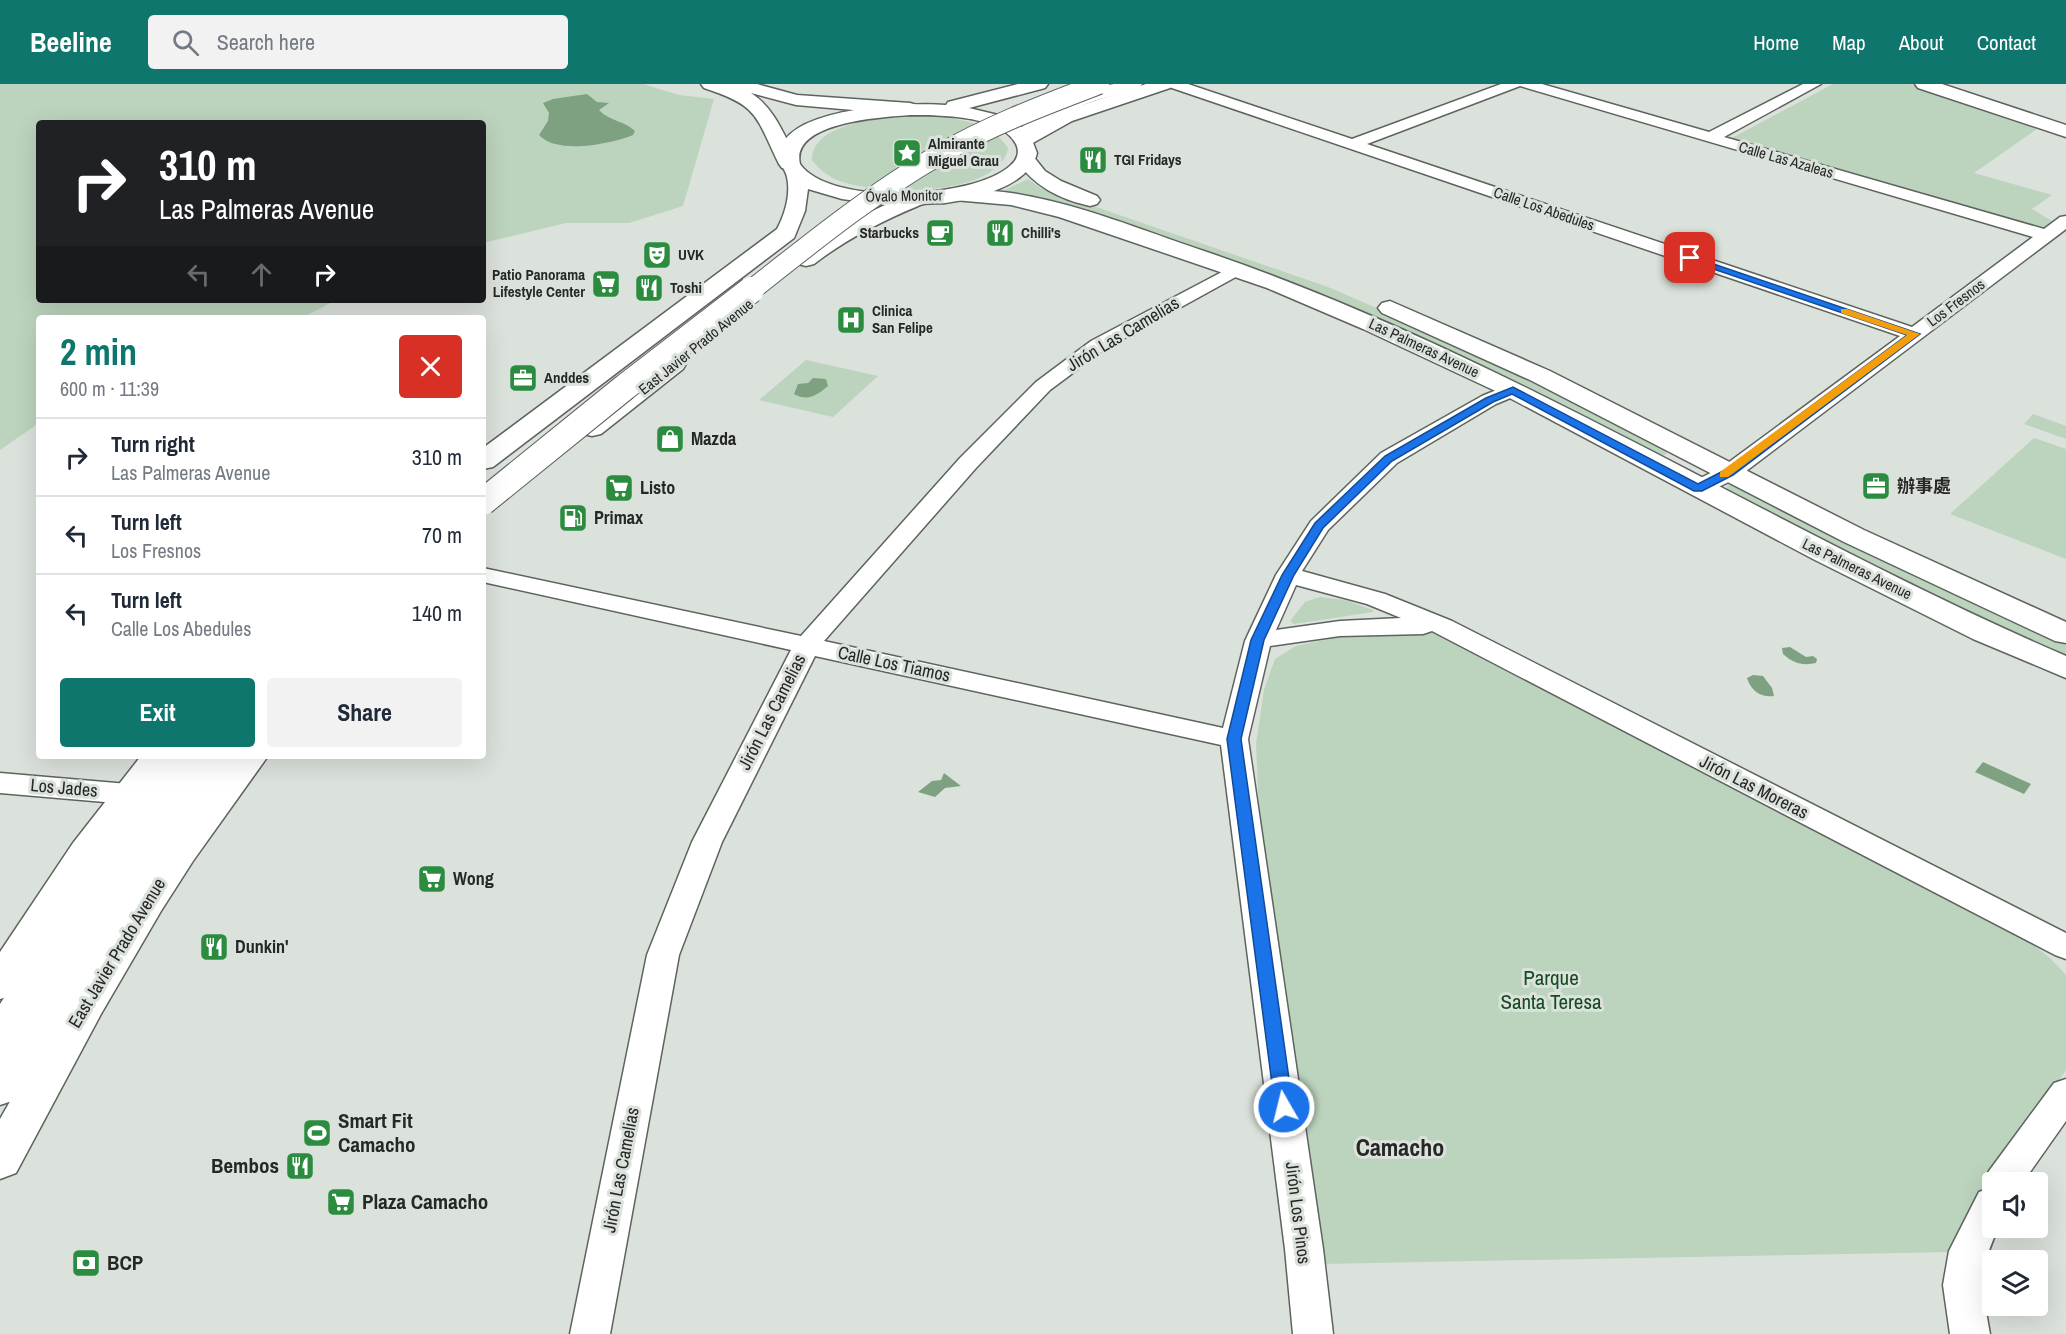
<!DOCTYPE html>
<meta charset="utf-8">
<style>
:root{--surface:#fff;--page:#f2f2f3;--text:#1f2937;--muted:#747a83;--line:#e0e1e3;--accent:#0f766e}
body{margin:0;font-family:"Archivo Narrow","Noto Sans SC",sans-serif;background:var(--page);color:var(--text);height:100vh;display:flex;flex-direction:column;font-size:22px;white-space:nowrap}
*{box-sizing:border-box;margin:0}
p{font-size:20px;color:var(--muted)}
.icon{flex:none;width:33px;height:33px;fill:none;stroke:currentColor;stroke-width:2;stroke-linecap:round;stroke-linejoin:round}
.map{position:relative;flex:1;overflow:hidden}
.drawer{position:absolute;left:36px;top:231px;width:450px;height:444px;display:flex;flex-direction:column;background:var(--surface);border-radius:6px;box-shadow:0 6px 24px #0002}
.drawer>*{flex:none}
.banner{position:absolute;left:36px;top:36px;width:450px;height:183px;border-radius:6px;box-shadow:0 6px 24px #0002;background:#202124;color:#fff;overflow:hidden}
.controls{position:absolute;left:1982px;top:1088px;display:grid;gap:12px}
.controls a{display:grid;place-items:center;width:66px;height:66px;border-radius:6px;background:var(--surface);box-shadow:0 6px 24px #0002;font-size:30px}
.pin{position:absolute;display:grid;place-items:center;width:51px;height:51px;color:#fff;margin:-26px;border-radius:12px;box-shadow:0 3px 9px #0006}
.me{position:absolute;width:66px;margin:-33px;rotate:352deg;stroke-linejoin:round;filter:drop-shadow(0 0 4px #0008)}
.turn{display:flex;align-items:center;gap:21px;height:126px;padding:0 24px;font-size:27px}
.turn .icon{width:78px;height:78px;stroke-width:2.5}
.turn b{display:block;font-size:42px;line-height:51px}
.lanes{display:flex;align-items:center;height:57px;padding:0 24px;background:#0003;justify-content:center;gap:30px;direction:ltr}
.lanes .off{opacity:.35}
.round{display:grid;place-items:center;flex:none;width:63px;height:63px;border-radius:6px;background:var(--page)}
.summary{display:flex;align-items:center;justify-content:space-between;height:102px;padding:0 24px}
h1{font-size:36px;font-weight:800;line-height:45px;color:var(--accent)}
.button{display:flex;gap:12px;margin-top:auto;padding:12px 24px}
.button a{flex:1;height:69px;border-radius:6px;background:var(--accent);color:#fff;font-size:24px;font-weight:800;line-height:69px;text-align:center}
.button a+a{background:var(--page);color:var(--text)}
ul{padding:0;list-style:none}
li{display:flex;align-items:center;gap:18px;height:78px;padding:0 24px;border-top:2px solid var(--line)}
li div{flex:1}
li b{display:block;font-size:22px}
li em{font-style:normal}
header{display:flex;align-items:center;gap:36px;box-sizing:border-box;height:84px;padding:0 30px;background:var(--accent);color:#fff}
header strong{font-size:28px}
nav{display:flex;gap:33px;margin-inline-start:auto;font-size:21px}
.search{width:420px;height:54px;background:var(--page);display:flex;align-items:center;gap:15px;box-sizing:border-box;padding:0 21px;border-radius:6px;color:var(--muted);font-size:22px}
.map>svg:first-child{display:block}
</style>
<header>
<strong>Beeline</strong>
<div class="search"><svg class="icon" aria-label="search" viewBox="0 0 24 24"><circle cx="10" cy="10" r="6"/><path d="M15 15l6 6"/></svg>Search here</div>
<nav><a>Home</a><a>Map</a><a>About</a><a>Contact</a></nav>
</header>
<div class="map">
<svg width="2066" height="1250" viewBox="0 0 2066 1250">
<rect width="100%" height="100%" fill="#dbe1db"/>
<!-- green -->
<g fill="#bcd3bd">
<polygon points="0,0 643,0 679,11 714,15 683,122 629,139 566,139 483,159 483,39 39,39 39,216 336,216 304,233 297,234 39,234 39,339 0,366"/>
<polygon points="1833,0 1910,0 2041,42 1974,89 2052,111 2032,125 2052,137 2044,146 1732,54"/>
<path d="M914,32c32,1 75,2 94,32 -10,51 -134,47 -171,32 -11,-5 -18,-11 -25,-20 1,-39 72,-42 102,-44z"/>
<polygon points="1028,95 1041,104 1328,203 1489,273 1618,337 1624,345 1666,367 1666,371 1656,370 1146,150 1027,110 1003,107"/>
<polygon points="806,276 878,292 833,333 759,316"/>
<polygon points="2033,330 2066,342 2066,355 2024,340"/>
<polygon points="2034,354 2066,365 2066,475 1950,430"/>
<polygon points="1727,401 1737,401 1894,480 2066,561 2066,576 1983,540 1727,409"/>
<polygon points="1320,513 1345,516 1373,526 1373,528 1294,540 1290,537 1305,518"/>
<polygon points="1404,546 1451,550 2006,840 2050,874 2066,891 2066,986 1988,1100 1951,1168 1321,1180 1260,749 1256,660 1264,606 1275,575 1296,562 1348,551"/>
</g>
<!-- water -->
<g fill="#7ea181">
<path d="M587,10l10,8 12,1 -10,7c10,11 26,11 36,21l-2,4c-22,9 -76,20 -94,0l9,-14 1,-8 -6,-10 10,-4z"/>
<path d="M813,294l13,1 2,7c-11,9 -20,16 -34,8l4,-10 10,-1z"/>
<path d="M1790,563l16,10 7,-1 4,3 -1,4c-14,3 -23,0 -33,-9l-1,-6z"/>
<path d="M1753,591l10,1 9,12 2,8c-13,2 -23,-5 -27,-18z"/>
<polygon points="1983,678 2031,700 2024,710 1975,688"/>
<polygon points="944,689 961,702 945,704 935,713 918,708 932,697 941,696"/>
</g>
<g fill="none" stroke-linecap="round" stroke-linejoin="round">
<!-- street casing -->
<g stroke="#5e635e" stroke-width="3">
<g id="street">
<path d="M1167,0h21l164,55 149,-55h41l167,48 94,-48h18l-97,53 320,92 16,-12 6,-1v13l-329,249 -31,15 -8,2 -8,-2 -3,-5 3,-5 31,-15 179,-132 -731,-249zM1520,2l513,151 -121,90 -545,-183z"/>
<path d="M1237,180l6,1 3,4 -3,4 -138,76 -55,41 -74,78 -152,173 399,87 22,-87 31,-66 35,-54 70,-68 101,-57 24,-10 7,-2 7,2 3,4 -3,4 -24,10 -99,59 -69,67 -26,41 83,23 67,27 614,312v26l-11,-4 -623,-324 -9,3 -83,2 -70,10 -22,93 75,510 10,85h-40l-8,-85 -64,-504 -406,-89 -93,186 -43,113 -69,379h-40l77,-379 45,-113 99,-192 -308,-68v-14l318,68 159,-178 76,-76 55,-41zM1296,501l71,19 34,14 -61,3 -64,9z"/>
<polygon points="0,689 128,700 138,703 142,710 138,717 128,720 0,709"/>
<path d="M2066,995v42l-43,61h-31v45h7c-22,45 -17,60 -9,107h-40l-7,-49 6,-34 30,-59 8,-3 -3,-7 5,-11 65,-88z"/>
</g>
</g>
<!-- secondary casing -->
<g stroke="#5e635e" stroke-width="3">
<g id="secondary">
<path d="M701,0h56l40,11 113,8 7,2 2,4 -2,4 -7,2 -114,-10 -45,-12c25,16 34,45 48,71l-3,4h-14l-3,-4c-24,-49 -20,-58 -75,-76z"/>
<polygon points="1146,0 1173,0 1170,4 1072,37 1031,60 1017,60 1014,56 1017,52 1058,29"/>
<polygon points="1915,0 1942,0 2066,41 2066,53 1918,4"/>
<path d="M1026,70l7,2 12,15 16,10 36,15 3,4 -3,4 -7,2c-31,-7 -56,-20 -74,-46l3,-4z"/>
<path d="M950,105c20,1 41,1 61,4 66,10 130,37 193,58 302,102 570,279 862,405v22l-93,-39 -160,-80 -309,-164 -141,-66 -96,-41 -208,-71 -48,-12 -68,-6 -3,-4 3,-4z"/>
<polygon points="1390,217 1550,287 1864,446 2066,538 2066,559 2055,557 1844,458 1532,297 1382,229 1378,224 1382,219"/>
</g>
</g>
<!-- primary casing -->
<g stroke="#5e635e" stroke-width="3">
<g id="primary">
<path d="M1018,0h30l-3,4 -76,20 29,7 24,12c19,-22 63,-39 92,-43 9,0 19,0 28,0l-3,4c-38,11 -80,19 -107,52l5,13c-7,33 -63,46 -92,50 -8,1 -20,-1 -27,3 -36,15 -72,33 -104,58l-8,2 -8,-2 -3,-5 3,-5 36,-25 51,-24 -43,-6 -34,-10 -3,22 -11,27 -301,229 -10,2v-21l294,-219c8,-15 14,-35 10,-52 -1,-6 -6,-11 -8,-18 1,-4 2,-10 3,-14 17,-38 127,-43 164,-40l2,-3zM910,31c29,0 91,0 106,29 4,8 1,16 -5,21 -36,34 -181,42 -211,-1 -10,-42 83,-47 110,-49z"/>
<polygon points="674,273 683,275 686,280 683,285 601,350 592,352 583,350 579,344 583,338 665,275"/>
<polygon points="141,672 176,672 99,777 14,911 0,915 0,868 73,759"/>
<polygon points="233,672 268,672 193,777 161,827 101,930 16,1089 0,1095 0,1035 72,908 134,808 167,759"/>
</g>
</g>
<!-- highway casing -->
<g stroke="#5e635e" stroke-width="3">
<polygon id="highway" points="171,672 238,672 173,760 117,843 15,1016 0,1021 0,920 100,765"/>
</g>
<!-- street -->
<use href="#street" fill="#fff" fill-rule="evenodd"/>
<!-- secondary -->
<use href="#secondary" fill="#fff" fill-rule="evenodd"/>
<!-- primary -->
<use href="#primary" fill="#fff" fill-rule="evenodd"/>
<!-- highway -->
<use href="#highway" fill="#fff" fill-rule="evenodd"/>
<!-- highway-bridge-far1 casing -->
<g stroke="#5e635e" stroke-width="22" stroke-linecap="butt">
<path id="highway-bridge-far1" d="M749,208c61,-48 121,-97 188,-136 51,-30 107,-51 162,-72"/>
</g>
<!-- highway-bridge casing -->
<g stroke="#5e635e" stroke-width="28" stroke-linecap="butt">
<polyline id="highway-bridge" points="483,418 625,303 751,206"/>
</g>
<!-- highway-bridge-far1 -->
<use href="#highway-bridge-far1" stroke="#fff" stroke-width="20"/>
<!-- highway-bridge -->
<use href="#highway-bridge" stroke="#fff" stroke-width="26"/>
</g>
<!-- route -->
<polygon fill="#1a73e8" stroke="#114b97" stroke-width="1.5" points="1687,173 1693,173 1920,250 1733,391 1702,407 1694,407 1512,310 1493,318 1392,377 1323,444 1294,491 1264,556 1241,655 1293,1023 1291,1028 1284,1031 1278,1028 1275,1023 1227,655 1251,556 1282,491 1315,439 1385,372 1486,314 1513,303 1698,400 1725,386 1907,251 1687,176"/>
<!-- slow -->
<polygon fill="#f59e0b" points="1841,225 1847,225 1920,250 1728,393 1720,393 1720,388 1907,251 1841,229"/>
<!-- icons -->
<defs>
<g id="sight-square" transform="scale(1.5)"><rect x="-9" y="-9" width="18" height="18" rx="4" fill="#2b8c40" stroke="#dbe1db"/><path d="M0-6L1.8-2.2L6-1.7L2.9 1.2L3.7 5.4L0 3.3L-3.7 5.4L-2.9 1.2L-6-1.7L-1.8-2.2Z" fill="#fff"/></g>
<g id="restaurant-square" transform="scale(1.5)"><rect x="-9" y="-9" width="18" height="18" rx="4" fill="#2b8c40" stroke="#dbe1db"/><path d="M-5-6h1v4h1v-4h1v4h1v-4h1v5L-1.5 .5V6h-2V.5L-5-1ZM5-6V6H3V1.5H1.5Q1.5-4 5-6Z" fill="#fff"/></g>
<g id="cafe-square" transform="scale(1.5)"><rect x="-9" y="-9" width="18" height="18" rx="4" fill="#2b8c40" stroke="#dbe1db"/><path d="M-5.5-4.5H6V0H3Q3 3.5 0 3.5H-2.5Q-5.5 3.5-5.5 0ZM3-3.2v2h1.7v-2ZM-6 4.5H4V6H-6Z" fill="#fff"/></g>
<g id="theatre-square" transform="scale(1.5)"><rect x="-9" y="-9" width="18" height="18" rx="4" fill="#2b8c40" stroke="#dbe1db"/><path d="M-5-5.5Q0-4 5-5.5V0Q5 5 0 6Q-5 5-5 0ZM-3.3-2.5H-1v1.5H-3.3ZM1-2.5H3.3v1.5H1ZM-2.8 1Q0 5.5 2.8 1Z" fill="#fff"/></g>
<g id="supermarket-square" transform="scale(1.5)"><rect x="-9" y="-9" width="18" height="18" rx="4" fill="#2b8c40" stroke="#dbe1db"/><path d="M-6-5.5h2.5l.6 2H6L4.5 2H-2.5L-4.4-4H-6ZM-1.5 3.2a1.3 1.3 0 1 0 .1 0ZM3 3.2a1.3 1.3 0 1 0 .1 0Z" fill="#fff"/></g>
<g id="hospital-square" transform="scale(1.5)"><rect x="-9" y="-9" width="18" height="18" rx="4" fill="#2b8c40" stroke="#dbe1db"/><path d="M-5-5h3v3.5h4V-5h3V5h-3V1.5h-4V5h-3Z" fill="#fff"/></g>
<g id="office-square" transform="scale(1.5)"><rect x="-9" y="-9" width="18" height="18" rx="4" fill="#2b8c40" stroke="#dbe1db"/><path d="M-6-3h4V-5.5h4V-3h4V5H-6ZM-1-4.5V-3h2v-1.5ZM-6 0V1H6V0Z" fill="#fff"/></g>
<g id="shop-square" transform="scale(1.5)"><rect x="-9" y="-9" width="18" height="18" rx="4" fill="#2b8c40" stroke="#dbe1db"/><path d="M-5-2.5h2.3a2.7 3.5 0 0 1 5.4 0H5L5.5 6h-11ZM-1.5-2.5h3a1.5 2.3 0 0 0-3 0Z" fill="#fff"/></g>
<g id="fuel-square" transform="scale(1.5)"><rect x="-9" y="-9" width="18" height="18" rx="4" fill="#2b8c40" stroke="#dbe1db"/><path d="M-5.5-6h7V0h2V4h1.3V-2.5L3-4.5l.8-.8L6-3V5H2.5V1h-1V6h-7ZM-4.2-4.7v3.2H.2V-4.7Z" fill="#fff"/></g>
<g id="stadium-square" transform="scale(1.5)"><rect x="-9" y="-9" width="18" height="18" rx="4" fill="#2b8c40" stroke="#dbe1db"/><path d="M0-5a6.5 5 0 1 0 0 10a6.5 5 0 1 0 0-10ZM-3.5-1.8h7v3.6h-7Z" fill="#fff"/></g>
<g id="bank-square" transform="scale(1.5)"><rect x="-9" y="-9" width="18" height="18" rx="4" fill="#2b8c40" stroke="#dbe1db"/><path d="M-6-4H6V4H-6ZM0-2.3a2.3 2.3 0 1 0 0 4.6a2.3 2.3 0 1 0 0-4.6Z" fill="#fff"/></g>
</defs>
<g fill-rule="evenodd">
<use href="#sight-square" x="907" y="69"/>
<use href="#restaurant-square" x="1093" y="76"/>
<use href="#cafe-square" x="940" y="149"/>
<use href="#restaurant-square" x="1000" y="149"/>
<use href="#theatre-square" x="657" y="171"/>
<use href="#supermarket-square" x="606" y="200"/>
<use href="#restaurant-square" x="649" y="204"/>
<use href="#hospital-square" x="851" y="236"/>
<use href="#office-square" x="523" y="294"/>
<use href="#shop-square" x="670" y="355"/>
<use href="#office-square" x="1876" y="402"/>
<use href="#supermarket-square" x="619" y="404"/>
<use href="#fuel-square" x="573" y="434"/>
<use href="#supermarket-square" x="432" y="795"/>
<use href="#restaurant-square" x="214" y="863"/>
<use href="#stadium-square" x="317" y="1049"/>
<use href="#restaurant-square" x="300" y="1082"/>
<use href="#supermarket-square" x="341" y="1118"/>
<use href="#bank-square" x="86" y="1179"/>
</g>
<g text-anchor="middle" stroke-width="6" stroke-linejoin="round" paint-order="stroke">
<!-- far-poi labels -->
<g font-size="15" font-weight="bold" fill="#262826" stroke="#dbe1db" text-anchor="start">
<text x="928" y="65">Almirante<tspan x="928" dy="17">Miguel Grau</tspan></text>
<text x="1114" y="81">TGI Fridays</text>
<text x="919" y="154" text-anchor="end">Starbucks</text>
<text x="1021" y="154">Chilli's</text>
<text x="678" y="176">UVK</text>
<text x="585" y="196" text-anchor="end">Patio Panorama<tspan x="585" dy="17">Lifestyle Center</tspan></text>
<text x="670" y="209">Toshi</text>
<text x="872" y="232">Clinica<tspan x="872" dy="17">San Felipe</tspan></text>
<text x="544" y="299">Anddes</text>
</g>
<!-- far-street labels -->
<g font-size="15" fill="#262826" stroke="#dbe1db">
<text transform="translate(1786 76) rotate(16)" y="5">Calle Las Azaleas</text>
<text transform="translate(904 112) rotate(-1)" y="5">Óvalo Monitor</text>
<text transform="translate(1544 125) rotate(19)" y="5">Calle Los Abedules</text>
<text transform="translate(1956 219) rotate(-37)" y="5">Los Fresnos</text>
<text transform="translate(696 263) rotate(-39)" y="5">East Javier Prado Avenue</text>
<text transform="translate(1424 264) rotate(25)" y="5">Las Palmeras Avenue</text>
<text transform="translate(1857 485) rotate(26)" y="5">Las Palmeras Avenue</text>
</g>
<!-- street labels -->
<g font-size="18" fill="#262826" stroke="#dbe1db">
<text transform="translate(1123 250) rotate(-31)" y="6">Jirón Las Camelias</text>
<text transform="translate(894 580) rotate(12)" y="6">Calle Los Tiamos</text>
<text transform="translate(772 628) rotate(-63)" y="6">Jirón Las Camelias</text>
<text transform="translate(1754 703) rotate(27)" y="6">Jirón Las Moreras</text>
<text transform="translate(64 704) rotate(5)" y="6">Los Jades</text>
<text transform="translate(117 869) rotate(-59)" y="6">East Javier Prado Avenue</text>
<text transform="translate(621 1086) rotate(-79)" y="6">Jirón Las Camelias</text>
<text transform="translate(1298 1129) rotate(83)" y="6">Jirón Los Pinos</text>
</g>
<!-- poi labels -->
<g font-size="18" font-weight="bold" fill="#262826" stroke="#dbe1db" text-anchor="start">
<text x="691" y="361">Mazda</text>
<text x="1897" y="408">辦事處</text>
<text x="640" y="410">Listo</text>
<text x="594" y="440">Primax</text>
<text x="453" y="801">Wong</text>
<text x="235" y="869">Dunkin'</text>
</g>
<!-- near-park labels -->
<g font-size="21" fill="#154b20" stroke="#dbe1db">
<text x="1551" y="901">Parque<tspan x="1551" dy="24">Santa Teresa</tspan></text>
</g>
<!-- near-poi labels -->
<g font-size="21" font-weight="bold" fill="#262826" stroke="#dbe1db" text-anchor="start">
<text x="338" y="1044">Smart Fit<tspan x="338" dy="24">Camacho</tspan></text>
<text x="279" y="1089" text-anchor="end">Bembos</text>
<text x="362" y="1125">Plaza Camacho</text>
<text x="107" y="1186">BCP</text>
</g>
<!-- near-neighbourhood labels -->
<g font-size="24" font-weight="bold" fill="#262826" stroke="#dbe1db">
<text x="1400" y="1072">Camacho</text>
</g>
</g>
</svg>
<div class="controls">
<a><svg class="icon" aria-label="sound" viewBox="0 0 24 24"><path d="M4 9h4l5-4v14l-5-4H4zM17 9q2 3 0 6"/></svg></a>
<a><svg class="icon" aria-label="layers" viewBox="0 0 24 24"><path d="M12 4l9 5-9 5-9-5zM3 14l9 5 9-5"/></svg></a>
</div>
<div class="pin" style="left:1690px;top:174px;background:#d93025"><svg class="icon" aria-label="arrive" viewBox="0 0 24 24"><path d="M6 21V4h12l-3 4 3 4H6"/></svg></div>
<svg class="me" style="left:1284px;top:1023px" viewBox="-20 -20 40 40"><circle r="17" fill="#1a73e8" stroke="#fff" stroke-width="3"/><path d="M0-11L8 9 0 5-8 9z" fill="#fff"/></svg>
<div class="banner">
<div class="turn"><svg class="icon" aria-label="right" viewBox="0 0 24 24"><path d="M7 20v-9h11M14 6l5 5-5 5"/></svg><div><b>310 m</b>Las Palmeras Avenue</div></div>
<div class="lanes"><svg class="icon off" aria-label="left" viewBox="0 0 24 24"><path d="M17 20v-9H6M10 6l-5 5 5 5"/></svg><svg class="icon off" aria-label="ahead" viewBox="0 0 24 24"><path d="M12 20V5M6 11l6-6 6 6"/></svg><svg class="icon" aria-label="right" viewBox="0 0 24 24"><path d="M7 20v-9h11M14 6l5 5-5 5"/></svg></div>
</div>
<section class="drawer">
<div class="summary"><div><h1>2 min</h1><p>600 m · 11:39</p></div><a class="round" style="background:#d93025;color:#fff"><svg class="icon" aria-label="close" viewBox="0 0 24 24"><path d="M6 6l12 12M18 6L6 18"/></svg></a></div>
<ul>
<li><svg class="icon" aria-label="right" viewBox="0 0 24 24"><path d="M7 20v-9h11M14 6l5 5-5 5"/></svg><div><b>Turn right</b><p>Las Palmeras Avenue</p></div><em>310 m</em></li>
<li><svg class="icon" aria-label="left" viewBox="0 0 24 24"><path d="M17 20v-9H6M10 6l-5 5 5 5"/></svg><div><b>Turn left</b><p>Los Fresnos</p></div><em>70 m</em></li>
<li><svg class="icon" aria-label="left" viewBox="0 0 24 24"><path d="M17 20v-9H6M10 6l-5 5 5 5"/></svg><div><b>Turn left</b><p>Calle Los Abedules</p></div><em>140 m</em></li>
</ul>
<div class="button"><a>Exit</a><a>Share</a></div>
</section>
</div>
